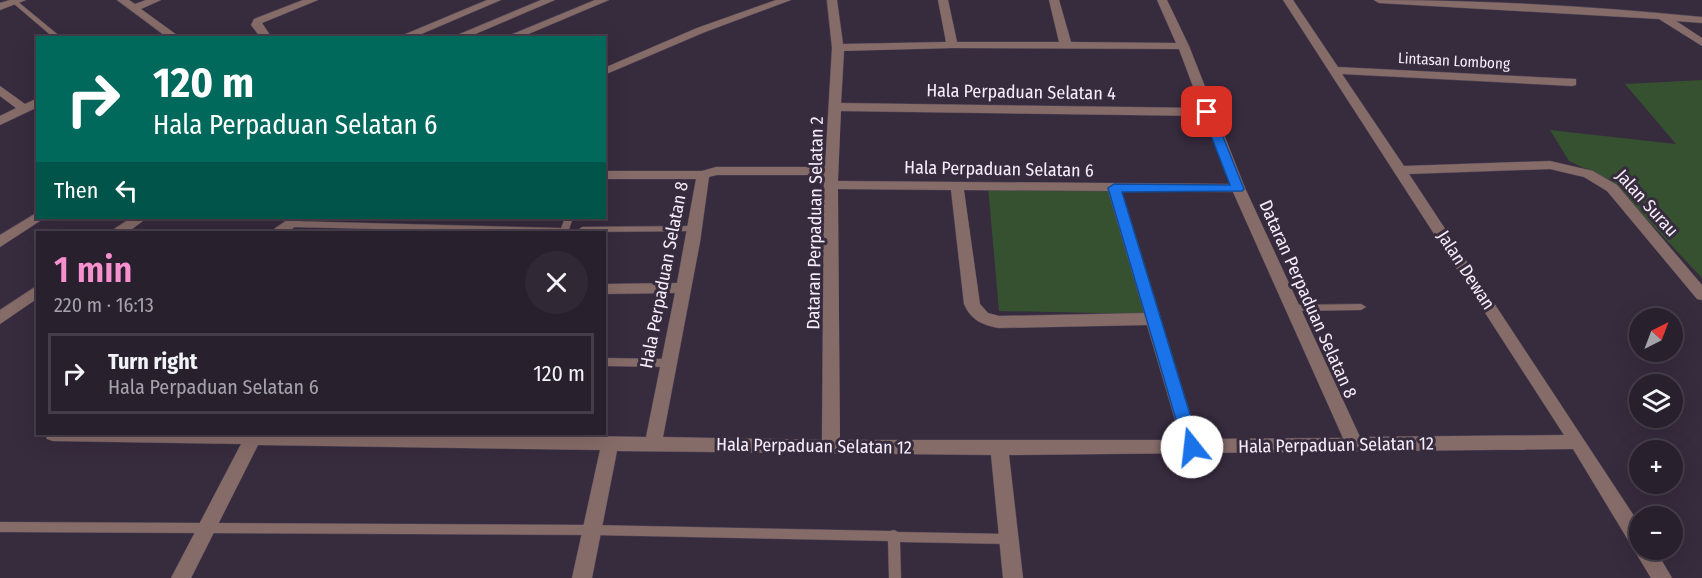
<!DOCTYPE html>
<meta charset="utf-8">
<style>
:root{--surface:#29202e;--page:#312836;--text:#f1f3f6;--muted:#a5a3aa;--line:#453e4a;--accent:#f690cf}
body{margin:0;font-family:"Fira Sans Condensed",sans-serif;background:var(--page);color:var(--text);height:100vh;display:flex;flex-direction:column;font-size:22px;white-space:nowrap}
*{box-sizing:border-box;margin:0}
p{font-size:20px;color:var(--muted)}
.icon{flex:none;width:33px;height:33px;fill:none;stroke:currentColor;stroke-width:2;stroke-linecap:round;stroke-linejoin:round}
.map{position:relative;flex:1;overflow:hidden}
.sheet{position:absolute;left:36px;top:231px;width:570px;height:204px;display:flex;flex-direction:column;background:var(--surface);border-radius:0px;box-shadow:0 6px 24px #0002,0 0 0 2px var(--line)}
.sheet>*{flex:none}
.top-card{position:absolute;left:36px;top:36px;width:570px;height:183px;border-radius:0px;box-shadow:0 6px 24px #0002,0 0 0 2px var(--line);background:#00695c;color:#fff;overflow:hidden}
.needle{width:39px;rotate:42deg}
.controls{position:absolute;left:1629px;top:308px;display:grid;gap:12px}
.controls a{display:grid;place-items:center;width:54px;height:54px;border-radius:50%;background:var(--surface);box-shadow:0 6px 24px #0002,0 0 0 2px var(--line);font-size:30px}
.pin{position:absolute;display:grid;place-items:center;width:51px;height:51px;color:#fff;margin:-26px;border-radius:12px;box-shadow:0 3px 9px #0006}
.me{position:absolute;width:66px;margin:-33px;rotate:344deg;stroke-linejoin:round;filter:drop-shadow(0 0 4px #0008)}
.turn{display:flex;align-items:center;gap:21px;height:126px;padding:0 18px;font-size:27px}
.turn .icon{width:78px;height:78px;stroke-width:2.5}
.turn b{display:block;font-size:42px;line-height:51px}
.then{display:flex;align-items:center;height:57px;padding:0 18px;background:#0003;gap:12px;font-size:22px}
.round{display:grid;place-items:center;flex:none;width:63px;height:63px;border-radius:32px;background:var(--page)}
.head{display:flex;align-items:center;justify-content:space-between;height:102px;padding:0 18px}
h1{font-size:36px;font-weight:600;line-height:45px;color:var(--accent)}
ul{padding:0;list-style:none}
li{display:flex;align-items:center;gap:18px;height:81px;margin:0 12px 9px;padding:0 6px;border:3px solid var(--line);border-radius:0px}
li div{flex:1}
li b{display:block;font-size:22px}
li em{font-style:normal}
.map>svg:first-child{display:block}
</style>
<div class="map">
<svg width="1702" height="578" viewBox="0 0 1702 578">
<rect width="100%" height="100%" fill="#372b3e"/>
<!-- green -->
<g fill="#36512f">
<polygon points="1702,80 1702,278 1610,180 1569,161 1550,130 1676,144 1625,84"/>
<polygon points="988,186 1112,190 1146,314 999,311"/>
</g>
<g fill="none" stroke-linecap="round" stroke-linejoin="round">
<!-- service casing -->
<g stroke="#524658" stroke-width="1">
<g id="service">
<polygon points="13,1 17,1 62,38 54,38 13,3"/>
<polygon points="565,218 573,218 568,232 512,232 290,227 286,224 290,221 561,228"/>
<polygon points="696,226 699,227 700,229 699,231 581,232 578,230 582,227"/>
<polygon points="1361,304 1366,307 1361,310 1293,311 1288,308 1293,305"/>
<polygon points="604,358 667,359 670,360 672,363 670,366 667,367 604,366"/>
<polygon points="0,522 592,525 890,531 894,530 898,532 1009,534 1013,535 1015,539 1013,543 1009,544 900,542 901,578 889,578 888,541 592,535 0,532"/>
</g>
</g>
<!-- minor casing -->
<g stroke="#524658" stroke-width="1">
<g id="minor">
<polygon points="10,0 26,0 0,10 0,3"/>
<polygon points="117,0 129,0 135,4 146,0 161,0 141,9 181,38 168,38"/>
<polygon points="303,0 318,0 262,23 272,38 261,38 251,25 254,19"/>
<polygon points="487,0 501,0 412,38 396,38"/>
<polygon points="541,0 555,0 466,38 450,38"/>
<polygon points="595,0 609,0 519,38 503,38"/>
<polygon points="776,0 791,0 705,32 604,75 604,68 697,28"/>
<path d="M827,0h10l6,44 103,-2 -8,-42h10l9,42h102l-10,-42h10l12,42 105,1 -19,-43h10l22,46 56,142 115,249 204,-2 -281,-435h10l45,67 238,12v6l-4,1 -230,-12 62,92 146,-5 43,10 24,14 85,100v15l-5,-1 -90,-108 -23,-14 -34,-8 -141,5 231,351v24h15l17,29h-21l-78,-129 -564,6 14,123h-20l-12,-123 -374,-4 -25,127h-20l28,-128 -342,-5 -67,133h-20l70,-134 -188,-3 -6,-2 -2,-5h408l193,3 29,-144 -71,1v-10l73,-1 19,-104h-92v-8h98l14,-4h109l7,-119zM952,48l227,1 22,59 -360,-5 3,-52zM841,111l363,5 26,68 -392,-3zM717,175h107l-2,265 -159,-3 37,-195 9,-65zM838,189l113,1 13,114c7,16 18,21 35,24l148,-3 34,115h-341zM964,190l144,1 36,122 -145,3 -11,-3 -8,-9zM1122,191l111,1 110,246 -145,1z"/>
<path d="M1374,0c109,0 219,6 328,17v6l-26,-2 26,17v8l-43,-27 -280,-16z"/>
<polygon points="0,86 25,104 38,98 38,107 0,125 0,116 16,108 0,96"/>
<polygon points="38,212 38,218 44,218 43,219 0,247 0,235"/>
<polygon points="131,218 147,218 128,232 112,232 114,229"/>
<polygon points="290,218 306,218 288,232 272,232 274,229"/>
<polygon points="38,285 38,298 0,324 0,310"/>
</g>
</g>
<!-- service -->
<use href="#service" fill="#866c69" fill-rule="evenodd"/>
<!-- minor -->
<use href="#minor" fill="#866c69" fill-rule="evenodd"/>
</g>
<!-- route -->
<polygon fill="#1a73e8" stroke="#114b97" stroke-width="1.5" points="1207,109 1213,112 1244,189 1242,191 1122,192 1200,447 1197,452 1192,454 1186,452 1184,447 1108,188 1114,184 1230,185 1202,112"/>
<g text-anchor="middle" stroke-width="6" stroke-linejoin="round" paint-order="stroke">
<!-- far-street labels -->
<g font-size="15" fill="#f5eefa" stroke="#372b3e">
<text transform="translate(1454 61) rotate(3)" y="5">Lintasan Lombong</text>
</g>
<!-- street labels -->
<g font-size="18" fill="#f5eefa" stroke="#372b3e">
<text transform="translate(1021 92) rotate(1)" y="6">Hala Perpaduan Selatan 4</text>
<text transform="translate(999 169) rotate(1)" y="6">Hala Perpaduan Selatan 6</text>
<text transform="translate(1647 203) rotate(48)" y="6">Jalan Surau</text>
<text transform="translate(815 223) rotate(-89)" y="6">Dataran Perpaduan Selatan 2</text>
<text transform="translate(1466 270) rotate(57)" y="6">Jalan Dewan</text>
<text transform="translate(664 275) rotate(-79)" y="6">Hala Perpaduan Selatan 8</text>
<text transform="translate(1308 299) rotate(66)" y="6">Dataran Perpaduan Selatan 8</text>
<text transform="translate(1336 445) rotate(-1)" y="6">Hala Perpaduan Selatan 12</text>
<text transform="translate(814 446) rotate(1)" y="6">Hala Perpaduan Selatan 12</text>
</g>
</g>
</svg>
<div class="controls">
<a><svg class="needle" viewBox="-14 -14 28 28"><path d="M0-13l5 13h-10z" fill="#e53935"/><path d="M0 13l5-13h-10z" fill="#a5a3aa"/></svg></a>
<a><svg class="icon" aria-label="layers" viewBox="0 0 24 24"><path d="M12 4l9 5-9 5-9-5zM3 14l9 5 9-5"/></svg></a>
<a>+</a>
<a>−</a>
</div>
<div class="pin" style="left:1207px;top:112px;background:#d93025"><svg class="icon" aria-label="arrive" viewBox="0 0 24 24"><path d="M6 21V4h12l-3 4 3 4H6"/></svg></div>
<svg class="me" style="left:1192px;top:447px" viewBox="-20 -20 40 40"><circle r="19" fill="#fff"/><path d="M0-13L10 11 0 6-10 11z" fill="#1a73e8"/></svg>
<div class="top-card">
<div class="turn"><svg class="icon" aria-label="right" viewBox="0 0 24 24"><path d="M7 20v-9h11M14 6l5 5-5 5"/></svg><div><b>120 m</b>Hala Perpaduan Selatan 6</div></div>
<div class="then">Then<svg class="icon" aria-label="left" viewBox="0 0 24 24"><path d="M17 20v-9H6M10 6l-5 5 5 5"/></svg></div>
</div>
<section class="sheet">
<div class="head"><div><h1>1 min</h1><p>220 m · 16:13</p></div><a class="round"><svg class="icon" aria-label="close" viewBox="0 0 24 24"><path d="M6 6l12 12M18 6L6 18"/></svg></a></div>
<ul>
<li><svg class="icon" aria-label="right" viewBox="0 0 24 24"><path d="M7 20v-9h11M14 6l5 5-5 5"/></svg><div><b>Turn right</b><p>Hala Perpaduan Selatan 6</p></div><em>120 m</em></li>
</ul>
</section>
</div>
